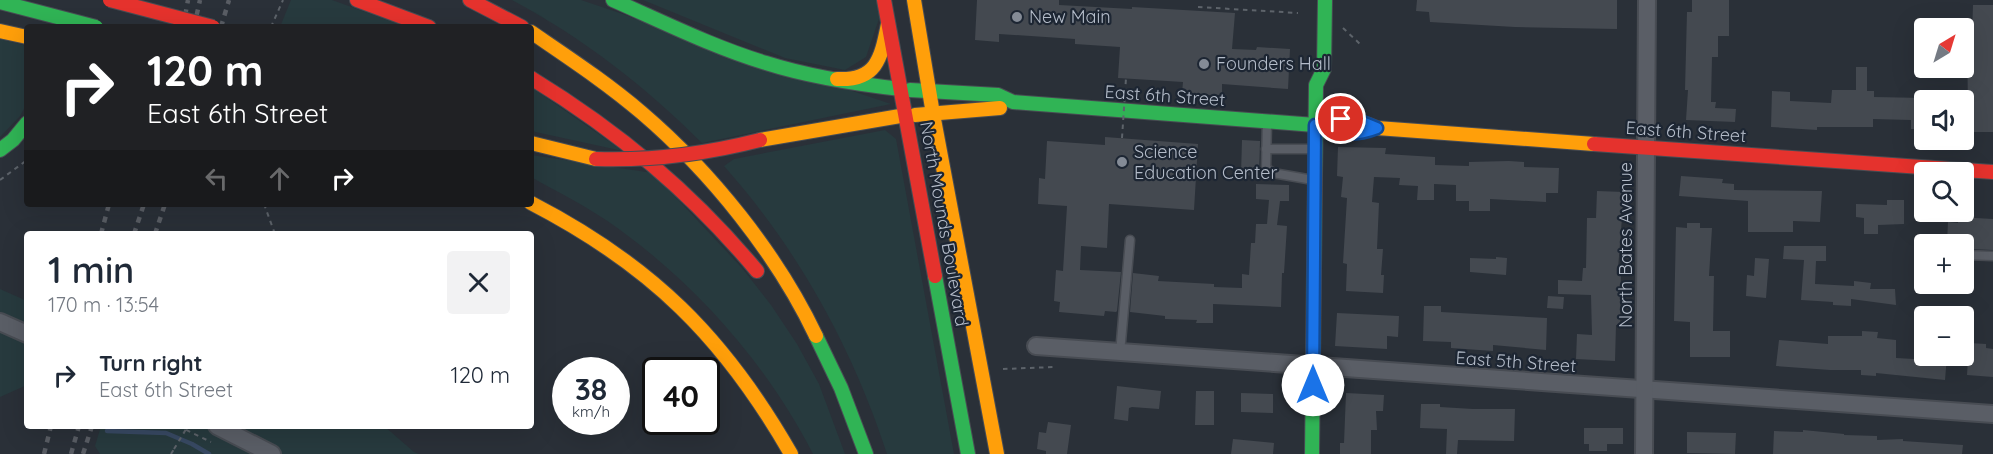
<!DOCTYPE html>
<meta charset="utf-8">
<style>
:root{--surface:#fff;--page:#f2f2f3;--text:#1f2937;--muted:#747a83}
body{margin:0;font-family:Quicksand,sans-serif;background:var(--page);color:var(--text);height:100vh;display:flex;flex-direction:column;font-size:22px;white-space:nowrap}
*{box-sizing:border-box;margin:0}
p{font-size:20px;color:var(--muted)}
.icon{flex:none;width:33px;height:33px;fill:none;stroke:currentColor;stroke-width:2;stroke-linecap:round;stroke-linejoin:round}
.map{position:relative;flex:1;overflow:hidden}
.sheet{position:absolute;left:24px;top:231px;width:510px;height:198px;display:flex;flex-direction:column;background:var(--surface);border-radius:6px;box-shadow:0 6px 24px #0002}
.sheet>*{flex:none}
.top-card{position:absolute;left:24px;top:24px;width:510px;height:183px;border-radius:6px;box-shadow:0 6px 24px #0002;background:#202124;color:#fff;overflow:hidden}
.needle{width:39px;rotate:38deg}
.fabs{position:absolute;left:1914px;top:18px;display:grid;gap:12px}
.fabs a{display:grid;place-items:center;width:60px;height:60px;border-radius:6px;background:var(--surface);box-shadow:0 6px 24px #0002;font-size:30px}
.speed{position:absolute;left:552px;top:357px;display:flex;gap:12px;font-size:30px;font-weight:700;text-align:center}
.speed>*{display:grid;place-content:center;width:78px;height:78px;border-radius:50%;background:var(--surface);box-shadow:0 6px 24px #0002;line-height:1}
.speed small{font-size:15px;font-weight:400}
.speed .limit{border:3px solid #111;border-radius:9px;background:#fff;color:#111}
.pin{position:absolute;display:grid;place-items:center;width:51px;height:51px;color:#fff;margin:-26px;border:3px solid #fff;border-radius:50%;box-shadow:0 2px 6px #0007}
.me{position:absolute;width:66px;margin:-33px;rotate:0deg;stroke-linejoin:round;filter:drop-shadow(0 0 4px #0008)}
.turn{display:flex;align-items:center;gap:21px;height:126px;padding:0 24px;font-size:27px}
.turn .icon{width:78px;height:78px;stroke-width:2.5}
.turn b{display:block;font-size:42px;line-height:51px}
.lanes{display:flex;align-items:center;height:57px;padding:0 24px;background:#0003;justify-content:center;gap:30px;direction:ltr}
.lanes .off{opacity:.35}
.round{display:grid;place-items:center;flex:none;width:63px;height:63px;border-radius:6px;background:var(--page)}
.summary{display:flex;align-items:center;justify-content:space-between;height:102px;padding:0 24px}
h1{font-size:36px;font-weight:600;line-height:45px}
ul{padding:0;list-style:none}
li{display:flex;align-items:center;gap:18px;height:84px;padding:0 24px}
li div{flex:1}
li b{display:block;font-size:22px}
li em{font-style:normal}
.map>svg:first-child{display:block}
</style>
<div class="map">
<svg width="1993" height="454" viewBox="0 0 1993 454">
<rect width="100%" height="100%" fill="#2a3038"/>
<!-- green -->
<g fill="#273a3e">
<polygon points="291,0 332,0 407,27 280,27"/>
<path d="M512,0h69l310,104 -189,39c-57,-57 -119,-105 -190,-143z"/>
<polygon points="643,0 877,0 880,16 866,57 845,70 785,58"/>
<polygon points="0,39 27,46 27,103 20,116 0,137"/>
<polygon points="531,87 623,151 531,131"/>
<path d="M885,130l11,9 58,315h-67c-34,-105 -89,-205 -163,-288l10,-7z"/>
<path d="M531,155l122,18 89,95 29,37 26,39 22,40 26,70h-32c-47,-92 -121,-175 -207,-234 -24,-16 -50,-29 -75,-43z"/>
<polygon points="0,289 27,301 27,385 0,397"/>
<polygon points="101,426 207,426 259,454 100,454 95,446"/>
<polygon points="246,426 384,426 414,452 419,454 272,454 234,435"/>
</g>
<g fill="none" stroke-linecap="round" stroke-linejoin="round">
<!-- stream -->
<polyline stroke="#384963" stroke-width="4.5" points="107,431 166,433 192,444 209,454"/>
</g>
<!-- building -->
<g fill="#444950">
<polygon points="977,0 1059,0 1059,5 1132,9 1132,7 1235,13 1232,49 1256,50 1257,47 1290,49 1288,89 1222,84 1222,96 1182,93 1183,82 1118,78 1120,47 1075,44 1075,39 999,34 999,42 975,40"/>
<polygon points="1417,0 1617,0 1617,29 1515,27 1430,22 1429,12 1416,11"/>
<polygon points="1692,0 1729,0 1729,36 1718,36 1718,57 1712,57 1711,102 1716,102 1715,108 1736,109 1735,122 1686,120 1688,90 1685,90 1687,12 1692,12"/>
<polygon points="1973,5 1993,5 1993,132 1964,132 1964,110 1968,110 1967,37 1972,37"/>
<polygon points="1856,67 1867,67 1867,91 1874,91 1874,97 1924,98 1924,129 1911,129 1911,120 1873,119 1873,127 1817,127 1817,130 1771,127 1772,91 1790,92 1790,101 1831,103 1832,90 1856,90"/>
<polygon points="1105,137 1198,144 1194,210 1109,204 1107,248 1081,246 1080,270 1121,272 1117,311 1116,312 1105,311 1104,316 1059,312 1060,302 1054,301 1056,270 1063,271 1067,206 1038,204 1039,178 1045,179 1047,141 1105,145"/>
<polygon points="1242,140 1260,141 1259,176 1241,175"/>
<polygon points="1338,147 1386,148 1385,154 1435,157 1435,165 1469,166 1469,162 1509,161 1524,162 1524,167 1559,168 1558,193 1546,193 1546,202 1490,199 1490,211 1469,211 1469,201 1456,201 1456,185 1434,184 1434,200 1417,200 1418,186 1399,185 1400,178 1374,177 1372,202 1379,203 1377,249 1383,249 1381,275 1384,275 1383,293 1346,291 1347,264 1343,263 1347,198 1341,197 1343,177 1337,176"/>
<polygon points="1681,176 1723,179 1722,183 1734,184 1734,190 1822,191 1820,222 1793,221 1793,232 1748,232 1748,201 1679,196"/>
<polygon points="1256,184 1289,185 1289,201 1280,201 1277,225 1287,226 1284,273 1282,273 1281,307 1213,304 1213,323 1196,323 1197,320 1165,319 1165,316 1130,312 1133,273 1159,276 1158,281 1214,284 1214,287 1242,288 1242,274 1249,275 1251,243 1255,243 1256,224 1267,224 1269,200 1256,199"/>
<polygon points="1597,191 1624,192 1618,269 1621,269 1620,325 1616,325 1615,361 1576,359 1577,334 1592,335 1591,295 1558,294 1558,280 1582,281 1583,268 1586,268 1587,218 1596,218"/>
<polygon points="1887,200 1904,200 1904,224 1878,225 1878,234 1864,234 1864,218 1856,217 1856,204 1887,205"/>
<polygon points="1958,217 1993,219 1993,250 1970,249 1971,245 1947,243 1948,222 1958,223"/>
<polygon points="1687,223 1700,223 1700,228 1712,228 1709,276 1714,276 1713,331 1730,331 1730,357 1690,357 1690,322 1674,321 1676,227 1687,228"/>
<polygon points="1784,246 1826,246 1826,261 1816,261 1815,284 1854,286 1854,281 1871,283 1870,289 1895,289 1896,305 1851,299 1851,306 1833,305 1833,302 1801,300 1804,260 1783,259"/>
<polygon points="1496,257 1507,258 1506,275 1470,272 1470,258 1496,259"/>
<polygon points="1755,258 1769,259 1766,298 1746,296 1747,275 1754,276"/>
<polygon points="1548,296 1564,297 1563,309 1547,308"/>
<polygon points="1424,306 1441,306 1441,312 1547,318 1546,350 1493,345 1493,351 1451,348 1451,342 1423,341"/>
<polygon points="1337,313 1399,316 1398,337 1387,336 1387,349 1335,346"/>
<polygon points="1862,331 1878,332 1877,338 1896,340 1896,358 1914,359 1914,356 1947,356 1945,380 1876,373 1876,376 1861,375 1861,370 1830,370 1776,366 1779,340 1828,344 1828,336 1862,336"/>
<polygon points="1969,343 1986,344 1986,348 1993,349 1993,377 1967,375"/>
<polygon points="1117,386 1161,391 1159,409 1132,407 1129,408 1128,421 1114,419"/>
<polygon points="1196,391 1214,391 1214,425 1195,425"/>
<polygon points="1241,393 1273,394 1273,413 1241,412"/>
<polygon points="1346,393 1384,395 1383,411 1376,411 1377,430 1371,430 1371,454 1340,454 1340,443 1344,443"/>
<polygon points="1421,404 1440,404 1440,407 1473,409 1515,409 1514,441 1458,440 1457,454 1446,454 1447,429 1420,428"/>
<polygon points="1048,422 1071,425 1067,454 1046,454 1046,451 1037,449 1039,432 1046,433"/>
<polygon points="1584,428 1623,428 1623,444 1607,444 1607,451 1589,451 1589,444 1584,444"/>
<polygon points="1803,430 1844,434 1844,435 1877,436 1877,440 1903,439 1903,441 1963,445 1962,454 1773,454 1774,431 1803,432"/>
<polygon points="1687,432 1736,433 1735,454 1687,453"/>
<polygon points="1233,439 1274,443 1273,454 1231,454"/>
</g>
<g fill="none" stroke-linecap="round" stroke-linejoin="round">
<!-- lane casing -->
<g stroke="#484c53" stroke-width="11">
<g id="lane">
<polyline points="1267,122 1266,168 1273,173 1313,180"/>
<polyline points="1266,149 1315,149"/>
<polyline points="1964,255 1993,256"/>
<polyline points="1120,353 1130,240"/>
</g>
</g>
<!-- street casing -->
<g stroke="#484c53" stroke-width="20">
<g id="street">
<polyline points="0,322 27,334"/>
<polyline points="1036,346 1993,414"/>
<polyline points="217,426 272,454"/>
<polyline points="1644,454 1647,0"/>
</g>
</g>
<!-- fast casing -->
<g stroke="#484c53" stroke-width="16">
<g id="fast">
<path d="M613,0c50,22 100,47 153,63 44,14 90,21 135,26"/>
<polyline points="910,90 998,95 1013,102 1315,125 1327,132"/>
<polyline points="0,150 13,140 27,123"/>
<polyline points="935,276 968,454"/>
<polyline points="816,336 841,388 866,454"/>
<polyline points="1312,454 1316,85 1324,69 1325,0"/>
</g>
</g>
<!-- slow casing -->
<g stroke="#484c53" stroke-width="16">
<g id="slow">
<polyline points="914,0 933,114 997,454"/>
<polyline points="0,31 27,37"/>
<path d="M531,32c38,26 76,51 111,81 69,59 135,141 174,223"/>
<path d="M837,79c40,2 44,-21 51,-55"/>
<polyline points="915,115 1000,108"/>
<path d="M1315,125c22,-9 41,-6 62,3l217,16"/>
<polyline points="760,140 906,115"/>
<polyline points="531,143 596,159"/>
<path d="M531,203c120,62 193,134 260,251"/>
</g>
</g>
<!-- jam casing -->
<g stroke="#484c53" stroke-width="16">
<g id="jam">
<polyline points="357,0 429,27"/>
<polyline points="470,0 522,27"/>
<polyline points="884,0 935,276"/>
<path d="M531,78c88,54 160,114 226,193"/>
<polyline points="1594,144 1993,172"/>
</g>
</g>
<!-- path -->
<g stroke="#5d636a" stroke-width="2" stroke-dasharray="4.5 4.5" stroke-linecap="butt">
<polyline points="1198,7 1298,13"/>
<polyline points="271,27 283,0"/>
<polyline points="1343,28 1360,44"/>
<polyline points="0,180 27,160"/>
<polyline points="264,204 275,234"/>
<polyline points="1003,369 1053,367"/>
<polyline points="178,426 211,442"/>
<polyline points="171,454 174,449"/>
</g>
<!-- lane -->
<use href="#lane" stroke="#5a5e66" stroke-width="8"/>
<!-- street -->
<use href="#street" stroke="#5a5e66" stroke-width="16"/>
<!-- fast -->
<use href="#fast" stroke="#30b455" stroke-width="14"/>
<!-- slow -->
<use href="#slow" stroke="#ff9f0a" stroke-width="14"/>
<!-- jam -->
<use href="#jam" stroke="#e5322d" stroke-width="14"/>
<!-- rail -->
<g stroke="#595d64" stroke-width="4.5" stroke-dasharray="6 6" stroke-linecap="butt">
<polyline points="183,27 188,0"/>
<polyline points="194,27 200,0"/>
<polyline points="221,27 229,0"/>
<polyline points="101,234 109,204"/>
<polyline points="134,234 144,204"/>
<polyline points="155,234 165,204"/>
<polyline points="44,454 51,426"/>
<polyline points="71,454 79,426"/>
<polyline points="83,454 92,426"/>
</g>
<!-- fast-bridge casing -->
<g stroke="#474c53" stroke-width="16" stroke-linecap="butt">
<polyline id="fast-bridge" points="0,2 96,27"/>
</g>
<!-- jam-bridge casing -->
<g stroke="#474c53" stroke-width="16" stroke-linecap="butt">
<g id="jam-bridge">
<polyline points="110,0 213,27"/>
<path d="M596,159c57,2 109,-5 164,-19"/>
</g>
</g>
<!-- path-bridge -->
<g stroke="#5d636a" stroke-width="2" stroke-dasharray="4.5 4.5" stroke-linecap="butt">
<polyline points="1122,138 1126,78"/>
<polyline points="174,449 188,426"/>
</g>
<!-- fast-bridge -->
<use href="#fast-bridge" stroke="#30b455" stroke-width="14"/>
<!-- jam-bridge -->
<use href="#jam-bridge" stroke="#e5322d" stroke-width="14"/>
</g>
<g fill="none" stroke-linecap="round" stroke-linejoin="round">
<!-- route casing -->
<g stroke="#114b97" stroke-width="15">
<path id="route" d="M1313,385l2,-260c18,11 42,11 62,3l-17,-7 -19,-2"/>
</g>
<!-- route -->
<use href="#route" stroke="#1a73e8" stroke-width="10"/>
</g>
<!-- markers -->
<g fill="#848b96" stroke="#1d2633" stroke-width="2">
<circle cx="1017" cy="17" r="6"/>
<circle cx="1204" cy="64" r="6"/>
<circle cx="1122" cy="162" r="6"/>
</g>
<g text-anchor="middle" stroke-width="4.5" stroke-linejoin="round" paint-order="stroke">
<!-- poi labels -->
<g font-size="18" fill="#b4bcc9" stroke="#1d2633" text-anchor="start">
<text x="1029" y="23">New Main</text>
<text x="1216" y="70">Founders Hall</text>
<text x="1134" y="158">Science<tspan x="1134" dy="21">Education Center</tspan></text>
</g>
<!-- street labels -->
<g font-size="18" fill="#b4bcc9" stroke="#1d2633">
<text transform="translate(1165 96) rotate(4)" y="6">East 6th Street</text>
<text transform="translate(1686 132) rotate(4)" y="6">East 6th Street</text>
<text transform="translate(944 224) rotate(80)" y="6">North Mounds Boulevard</text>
<text transform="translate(1626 245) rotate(-90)" y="6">North Bates Avenue</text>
<text transform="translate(1516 362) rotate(4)" y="6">East 5th Street</text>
</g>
</g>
</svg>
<div class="fabs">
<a><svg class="needle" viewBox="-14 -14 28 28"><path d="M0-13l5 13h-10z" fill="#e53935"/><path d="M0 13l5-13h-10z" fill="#747a83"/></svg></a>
<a><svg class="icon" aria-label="sound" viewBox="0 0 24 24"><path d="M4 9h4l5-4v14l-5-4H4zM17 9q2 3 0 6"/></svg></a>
<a><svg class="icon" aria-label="search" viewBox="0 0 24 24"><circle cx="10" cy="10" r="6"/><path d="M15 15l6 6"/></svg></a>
<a>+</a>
<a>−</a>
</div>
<div class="speed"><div>38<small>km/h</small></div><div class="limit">40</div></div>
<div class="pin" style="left:1341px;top:119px;background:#d93025"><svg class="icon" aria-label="arrive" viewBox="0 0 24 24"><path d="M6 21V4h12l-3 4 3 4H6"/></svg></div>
<svg class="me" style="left:1313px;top:385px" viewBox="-20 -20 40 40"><circle r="19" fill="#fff"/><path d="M0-13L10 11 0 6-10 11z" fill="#1a73e8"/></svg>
<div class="top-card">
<div class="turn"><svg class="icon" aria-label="right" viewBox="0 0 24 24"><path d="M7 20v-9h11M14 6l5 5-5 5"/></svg><div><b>120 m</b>East 6th Street</div></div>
<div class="lanes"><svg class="icon off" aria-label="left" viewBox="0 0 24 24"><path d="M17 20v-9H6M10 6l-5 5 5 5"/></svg><svg class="icon off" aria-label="ahead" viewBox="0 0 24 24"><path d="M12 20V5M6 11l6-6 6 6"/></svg><svg class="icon" aria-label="right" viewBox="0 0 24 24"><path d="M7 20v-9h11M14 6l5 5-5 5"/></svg></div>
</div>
<section class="sheet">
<div class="summary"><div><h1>1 min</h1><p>170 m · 13:54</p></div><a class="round"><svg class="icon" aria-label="close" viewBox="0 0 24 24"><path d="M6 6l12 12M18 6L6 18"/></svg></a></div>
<ul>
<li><svg class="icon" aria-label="right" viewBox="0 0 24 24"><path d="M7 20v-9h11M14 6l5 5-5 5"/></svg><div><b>Turn right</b><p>East 6th Street</p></div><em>120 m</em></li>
</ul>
</section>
</div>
